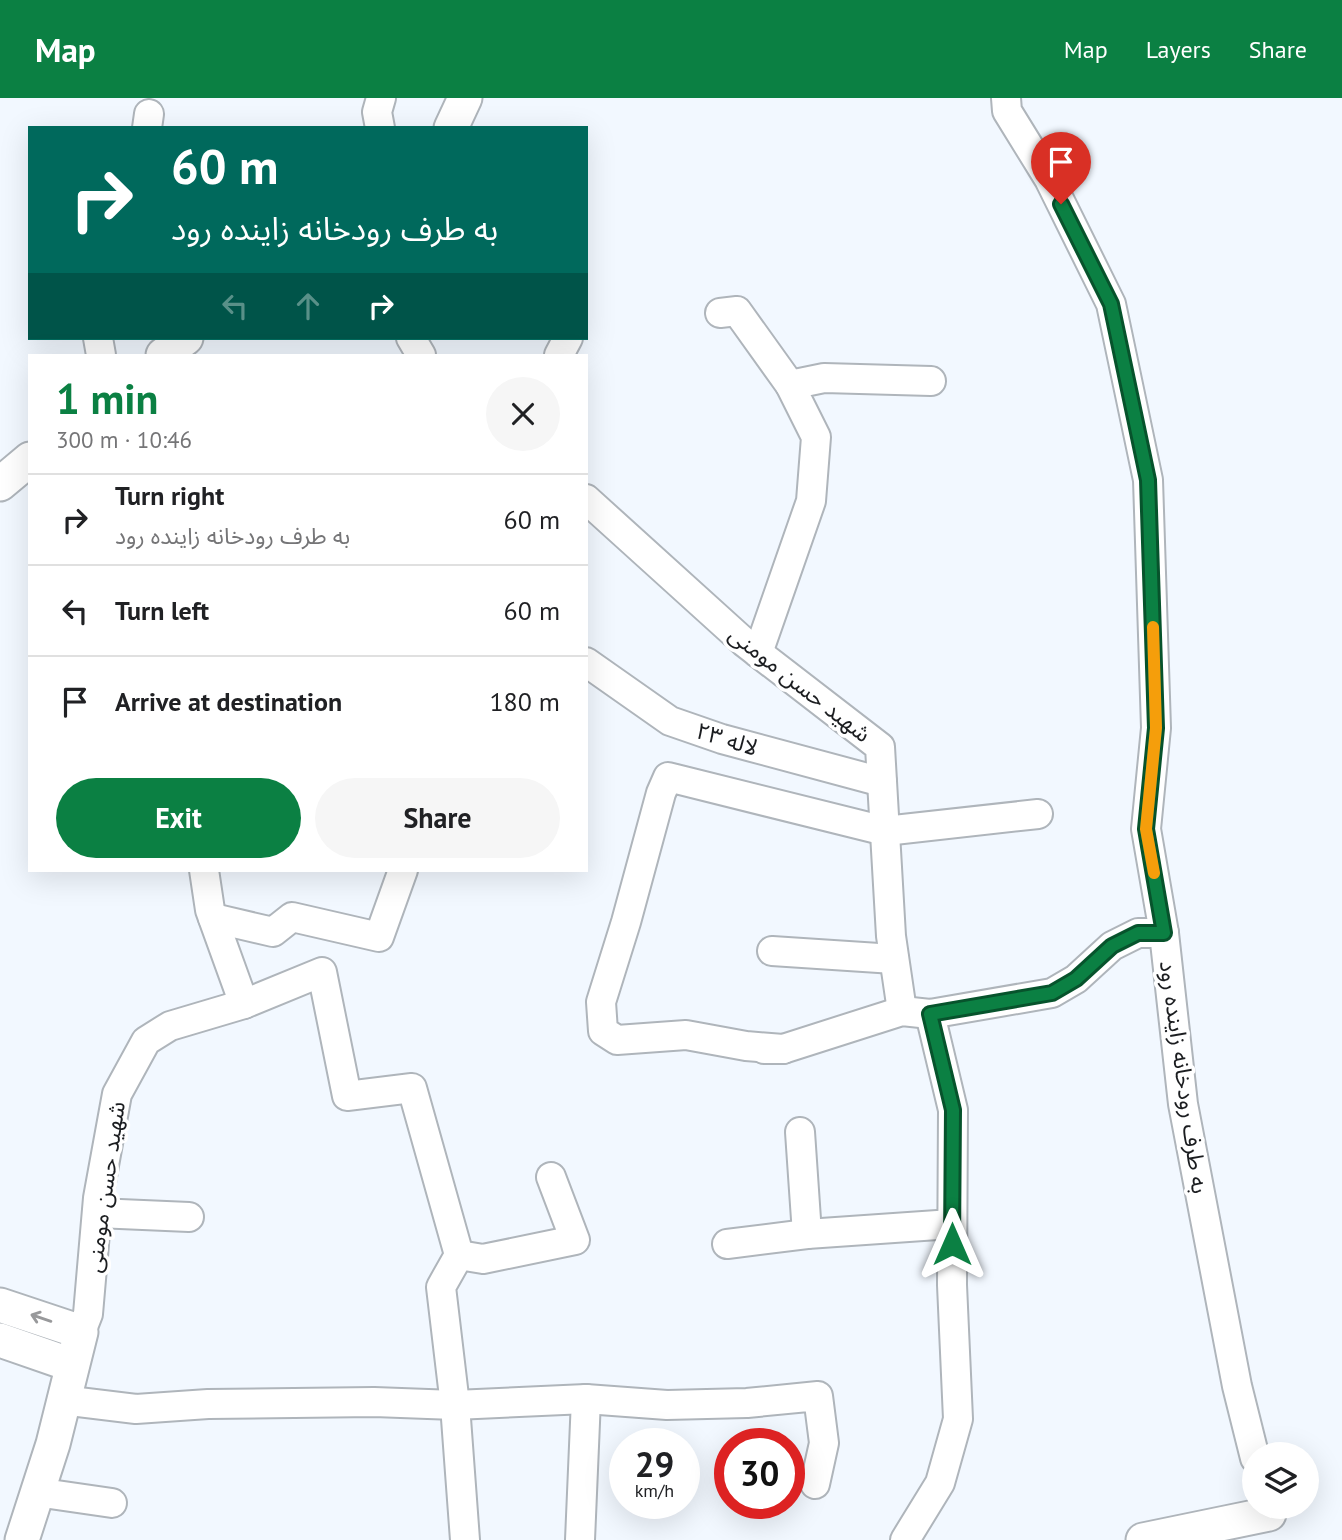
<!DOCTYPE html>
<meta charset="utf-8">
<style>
:root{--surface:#fff;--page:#f6f6f6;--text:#202124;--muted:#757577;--line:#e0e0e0;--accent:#0b8043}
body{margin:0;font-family:"PT Sans","Noto Sans Arabic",sans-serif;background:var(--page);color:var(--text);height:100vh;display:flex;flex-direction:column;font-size:26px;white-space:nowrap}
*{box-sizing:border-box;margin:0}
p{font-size:23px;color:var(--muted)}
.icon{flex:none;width:38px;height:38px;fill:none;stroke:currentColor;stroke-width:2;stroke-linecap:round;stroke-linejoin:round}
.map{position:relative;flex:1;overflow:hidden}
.details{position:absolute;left:28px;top:256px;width:560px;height:518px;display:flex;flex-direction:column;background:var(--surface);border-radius:0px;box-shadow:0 7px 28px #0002}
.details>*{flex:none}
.guide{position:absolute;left:28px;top:28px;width:560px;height:214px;border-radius:0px;box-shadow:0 7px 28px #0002;background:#00695c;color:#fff;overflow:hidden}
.controls{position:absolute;left:1242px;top:1344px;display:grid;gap:14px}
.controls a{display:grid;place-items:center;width:77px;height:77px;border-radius:50%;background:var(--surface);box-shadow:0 7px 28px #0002;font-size:35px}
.speed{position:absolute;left:609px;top:1330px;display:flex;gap:14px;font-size:35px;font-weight:700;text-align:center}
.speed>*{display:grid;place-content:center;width:91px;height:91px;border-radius:50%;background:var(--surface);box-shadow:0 7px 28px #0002;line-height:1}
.speed small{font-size:18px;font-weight:400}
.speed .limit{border:10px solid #d22;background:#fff;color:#111}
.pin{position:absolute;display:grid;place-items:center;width:60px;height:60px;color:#fff;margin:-72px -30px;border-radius:50% 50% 50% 0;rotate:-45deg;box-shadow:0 0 7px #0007}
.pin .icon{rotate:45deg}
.me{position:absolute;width:77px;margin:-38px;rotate:0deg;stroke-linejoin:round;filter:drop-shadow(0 0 5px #0008)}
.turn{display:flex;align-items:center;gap:24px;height:147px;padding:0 28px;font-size:32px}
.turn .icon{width:91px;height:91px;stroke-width:2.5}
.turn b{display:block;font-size:49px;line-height:60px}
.lanes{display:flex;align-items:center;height:66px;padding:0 28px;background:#0003;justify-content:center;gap:35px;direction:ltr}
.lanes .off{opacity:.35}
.round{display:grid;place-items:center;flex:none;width:74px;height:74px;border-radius:37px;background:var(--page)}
.overview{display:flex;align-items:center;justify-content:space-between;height:119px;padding:0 28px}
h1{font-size:42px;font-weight:700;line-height:52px;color:var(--accent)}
.action{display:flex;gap:14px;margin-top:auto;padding:14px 28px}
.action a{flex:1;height:80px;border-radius:42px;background:var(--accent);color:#fff;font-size:28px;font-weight:700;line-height:80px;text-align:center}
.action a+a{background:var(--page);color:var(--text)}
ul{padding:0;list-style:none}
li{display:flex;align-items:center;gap:21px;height:91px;padding:0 28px;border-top:2px solid var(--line)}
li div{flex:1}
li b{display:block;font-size:26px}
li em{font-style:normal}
header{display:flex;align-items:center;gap:42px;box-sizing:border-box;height:98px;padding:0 35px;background:var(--accent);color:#fff}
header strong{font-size:33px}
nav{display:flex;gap:38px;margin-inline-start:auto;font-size:24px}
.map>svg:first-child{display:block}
</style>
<header>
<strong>Map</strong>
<nav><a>Map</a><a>Layers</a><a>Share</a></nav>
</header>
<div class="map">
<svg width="1342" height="1442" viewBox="0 0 1342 1442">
<rect width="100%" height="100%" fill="#f2f8ff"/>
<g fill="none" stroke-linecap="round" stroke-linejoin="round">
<!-- minor casing -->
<g stroke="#afb5bb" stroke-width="32">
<g id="minor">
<polyline points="1006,0 1007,13 1049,81 1111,206 1148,382 1156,630 1146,731 1164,835 1183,1006 1237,1288 1255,1360"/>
<polyline points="147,30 149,16"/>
<polyline points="380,30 377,14 381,0"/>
<polyline points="720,215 737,213 790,287"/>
<polyline points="98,240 101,257"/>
<polyline points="411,240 421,257"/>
<polyline points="559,257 568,240"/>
<polyline points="586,401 744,544 880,649 891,838 902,913"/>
<polyline points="758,555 811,403 816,339 790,287 824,280 931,283"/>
<polyline points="586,564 670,623 722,641 882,684"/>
<polyline points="213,820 273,834 292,819 379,839 403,772"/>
<polyline points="772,853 894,861"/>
<polyline points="244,906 322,874 347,998 412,990 459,1157 441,1189 455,1307 465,1442"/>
<polyline points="764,951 783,951 902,913 930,916 1052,895 1076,881 1112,848 1138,835 1164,835"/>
<polyline points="783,951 746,948 686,937 617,942 603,933 601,904 626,824 661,695 668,679 885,733 1038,716"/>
<polyline points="800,1034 807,1136"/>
<polyline points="97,1115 189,1119"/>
<polyline points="727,1146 807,1136 952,1126"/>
<polyline points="459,1157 483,1161 575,1142 551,1079"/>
<polyline points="81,1234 88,1216 98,1100 117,996 146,943 170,928 244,906 210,812 204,772"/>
<polyline points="62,1302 136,1311 208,1306 374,1304 455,1307 586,1301 667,1307 747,1305 818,1298 824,1345 815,1386"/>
<polyline points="36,1394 112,1405"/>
<polyline points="580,1442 586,1301"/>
<polyline points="905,1442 940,1385 958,1321 952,1187 953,1012 930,916"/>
</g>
</g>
<!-- tertiary casing -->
<g stroke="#afb5bb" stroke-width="37">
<g id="tertiary">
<polyline points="451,30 465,0"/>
<polyline points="163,257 186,240"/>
<polyline points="0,386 30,361"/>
<polyline points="0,1207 81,1234 53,1346 22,1442"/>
<polyline points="0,1242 72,1267"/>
<polyline points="1143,1442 1269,1416"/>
</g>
</g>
<!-- minor -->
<use href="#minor" stroke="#fff" stroke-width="28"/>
<!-- tertiary -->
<use href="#tertiary" stroke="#fff" stroke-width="33"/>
</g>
<!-- one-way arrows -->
<defs><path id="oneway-shaft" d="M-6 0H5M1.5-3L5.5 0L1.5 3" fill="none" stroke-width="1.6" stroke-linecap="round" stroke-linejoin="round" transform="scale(1.75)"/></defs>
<use stroke="#98999b" href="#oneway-shaft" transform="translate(41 1220) rotate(-161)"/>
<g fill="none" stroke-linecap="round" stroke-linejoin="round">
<!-- route casing -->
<g stroke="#07532c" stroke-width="18">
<polyline id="route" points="952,1146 953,1012 930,916 1052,895 1076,881 1112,848 1138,835 1164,835 1146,731 1156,630 1148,382 1111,206 1061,106"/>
</g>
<!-- route -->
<use href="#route" stroke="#0b8043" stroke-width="12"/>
<!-- slow -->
<polyline stroke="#f59e0b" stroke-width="12" points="1153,529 1156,630 1146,731 1154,775"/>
</g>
<g text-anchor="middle" stroke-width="7" stroke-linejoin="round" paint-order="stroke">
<!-- street labels -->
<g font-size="23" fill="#1b1d20" stroke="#fff">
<text transform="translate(800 586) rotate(38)" y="8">شهید حسن مومنی</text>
<text transform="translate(727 641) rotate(17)" y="8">لاله ۲۳</text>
<text transform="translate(1184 979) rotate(82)" y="8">به طرف رودخانه زاینده رود</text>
<text transform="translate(105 1089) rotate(-82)" y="8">شهید حسن مومنی</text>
</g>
</g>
</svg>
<div class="controls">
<a><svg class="icon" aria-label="layers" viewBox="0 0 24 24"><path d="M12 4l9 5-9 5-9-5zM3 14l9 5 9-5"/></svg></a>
</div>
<div class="speed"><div>29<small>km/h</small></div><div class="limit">30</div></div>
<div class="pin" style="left:1061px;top:106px;background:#d93025"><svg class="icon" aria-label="arrive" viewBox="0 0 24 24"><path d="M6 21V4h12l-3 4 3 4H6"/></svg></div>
<svg class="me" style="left:952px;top:1146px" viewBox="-20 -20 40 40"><path d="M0-17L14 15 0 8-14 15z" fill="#0b8043" stroke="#fff" stroke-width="4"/></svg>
<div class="guide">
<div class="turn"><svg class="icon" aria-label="right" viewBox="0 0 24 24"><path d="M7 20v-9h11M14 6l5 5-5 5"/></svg><div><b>60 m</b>به طرف رودخانه زاینده رود</div></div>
<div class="lanes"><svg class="icon off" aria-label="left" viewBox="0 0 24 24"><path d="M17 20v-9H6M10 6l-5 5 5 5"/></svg><svg class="icon off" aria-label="ahead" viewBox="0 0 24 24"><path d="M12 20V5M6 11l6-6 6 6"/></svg><svg class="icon" aria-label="right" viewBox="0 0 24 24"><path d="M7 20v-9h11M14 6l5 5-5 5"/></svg></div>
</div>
<section class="details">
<div class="overview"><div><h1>1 min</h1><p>300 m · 10:46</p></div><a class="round"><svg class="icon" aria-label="close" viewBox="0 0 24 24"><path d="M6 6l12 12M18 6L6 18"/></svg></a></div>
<ul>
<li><svg class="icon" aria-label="right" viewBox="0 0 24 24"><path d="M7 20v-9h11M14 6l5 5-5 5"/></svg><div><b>Turn right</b><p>به طرف رودخانه زاینده رود</p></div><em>60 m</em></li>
<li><svg class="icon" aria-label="left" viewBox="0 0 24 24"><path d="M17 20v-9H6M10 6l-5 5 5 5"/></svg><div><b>Turn left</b></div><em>60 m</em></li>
<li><svg class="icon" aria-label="arrive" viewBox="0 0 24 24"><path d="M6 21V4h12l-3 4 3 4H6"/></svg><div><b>Arrive at destination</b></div><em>180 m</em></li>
</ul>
<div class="action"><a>Exit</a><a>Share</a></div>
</section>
</div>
